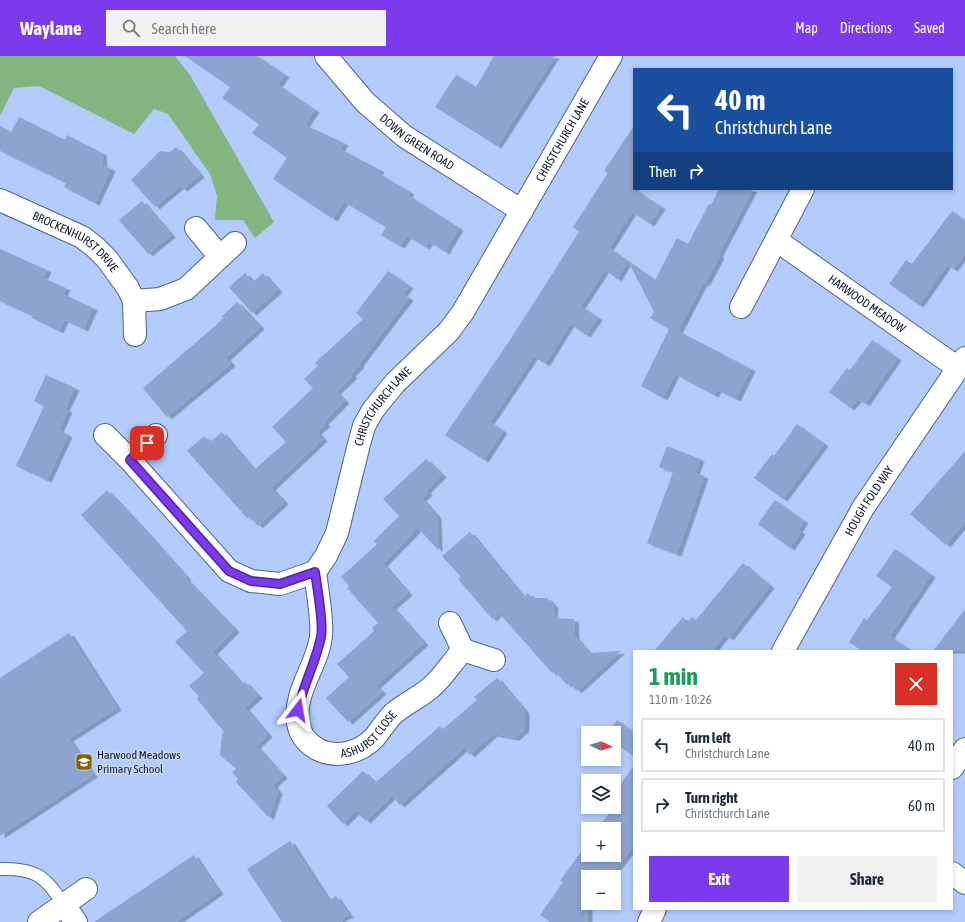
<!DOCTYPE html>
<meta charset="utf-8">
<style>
:root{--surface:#fff;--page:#f2f2f3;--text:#1f2937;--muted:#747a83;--line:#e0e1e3;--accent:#7c3aed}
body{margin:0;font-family:"Asap Condensed",sans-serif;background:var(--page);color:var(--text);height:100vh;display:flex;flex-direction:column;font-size:15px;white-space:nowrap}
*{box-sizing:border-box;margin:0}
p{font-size:13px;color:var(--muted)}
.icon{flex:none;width:22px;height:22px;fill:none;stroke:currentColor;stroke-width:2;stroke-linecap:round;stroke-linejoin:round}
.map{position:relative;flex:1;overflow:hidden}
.drawer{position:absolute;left:633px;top:594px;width:320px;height:260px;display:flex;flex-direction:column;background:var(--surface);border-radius:0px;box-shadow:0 2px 6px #0003}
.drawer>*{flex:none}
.banner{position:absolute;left:633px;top:12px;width:320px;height:122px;border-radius:0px;box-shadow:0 2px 6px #0003;background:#1a4fa0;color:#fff;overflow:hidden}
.needle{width:26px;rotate:95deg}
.fabs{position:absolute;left:581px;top:670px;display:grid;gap:8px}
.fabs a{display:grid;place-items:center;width:40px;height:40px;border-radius:0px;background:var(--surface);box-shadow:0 2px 6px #0003;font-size:20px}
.pin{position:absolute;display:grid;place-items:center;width:34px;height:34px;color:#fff;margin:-17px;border-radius:8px;box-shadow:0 2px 6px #0006}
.me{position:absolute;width:44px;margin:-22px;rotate:14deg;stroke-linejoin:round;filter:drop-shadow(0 0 3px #0008)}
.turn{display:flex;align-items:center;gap:14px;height:84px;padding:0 16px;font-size:18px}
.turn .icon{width:52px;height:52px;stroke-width:2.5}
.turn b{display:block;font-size:28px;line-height:34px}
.then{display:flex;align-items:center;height:38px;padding:0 16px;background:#0003;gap:8px;font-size:15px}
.round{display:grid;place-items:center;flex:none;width:42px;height:42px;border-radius:0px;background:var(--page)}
.head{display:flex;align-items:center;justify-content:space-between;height:68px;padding:0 16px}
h1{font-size:24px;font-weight:700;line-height:30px;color:#1e9e55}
.primary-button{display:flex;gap:8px;margin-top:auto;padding:8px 16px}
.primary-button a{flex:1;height:46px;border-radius:0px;background:var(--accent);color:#fff;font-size:16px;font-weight:700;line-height:46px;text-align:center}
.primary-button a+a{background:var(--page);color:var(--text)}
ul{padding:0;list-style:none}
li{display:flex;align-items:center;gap:12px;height:54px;margin:0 8px 6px;padding:0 8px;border:2px solid var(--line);border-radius:0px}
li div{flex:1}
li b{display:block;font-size:15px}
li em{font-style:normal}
header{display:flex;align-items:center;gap:24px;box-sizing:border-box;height:56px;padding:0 20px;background:var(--accent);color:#fff}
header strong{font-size:19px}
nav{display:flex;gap:22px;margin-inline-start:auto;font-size:14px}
.search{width:280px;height:36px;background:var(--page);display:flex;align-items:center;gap:10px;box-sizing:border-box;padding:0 14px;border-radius:0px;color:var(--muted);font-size:15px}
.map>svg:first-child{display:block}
</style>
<header>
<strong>Waylane</strong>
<div class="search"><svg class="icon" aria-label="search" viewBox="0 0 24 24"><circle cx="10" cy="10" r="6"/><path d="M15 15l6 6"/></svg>Search here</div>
<nav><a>Map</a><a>Directions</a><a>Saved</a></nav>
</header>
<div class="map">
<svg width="965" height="866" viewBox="0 0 965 866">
<defs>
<filter id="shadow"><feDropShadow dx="4.5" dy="2.5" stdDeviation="0" flood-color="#0004"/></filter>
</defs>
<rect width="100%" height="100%" fill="#b4ccfc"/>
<!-- green -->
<polygon fill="#82b580" points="0,0 175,0 190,19 274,166 255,182 243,164 215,164 217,140 210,118 168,58 154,53 134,78 39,30 14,32 0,60"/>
<!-- building -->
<g fill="#8da4d1" filter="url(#shadow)">
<polygon points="185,0 257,0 285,19 278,29 315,54 305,69 344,87 340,93 380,114 378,117 410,136 408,139 459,172 445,196 429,186 425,191 407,180 400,190 381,179 386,171 344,146 333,163 273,123 287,102 252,77 259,68 222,42 230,31"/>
<polygon points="494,0 555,0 497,90 435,51 456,19 476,31"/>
<polygon points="19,61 65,84 67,79 102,97 103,109 111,113 95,147 64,131 66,127 0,95 0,70 11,76"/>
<polygon points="634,70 634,133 661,151 650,168 632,156 609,192 628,205 617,223 605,214 581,250 598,262 586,279 570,268 545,308 534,300 490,366 503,375 484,404 445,379 508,287 579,176 573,171 608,117 604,115"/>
<polygon points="176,91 200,119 183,133 180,130 155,151 131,124 160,95 170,96"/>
<polygon points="719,133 753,133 718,199 720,200 712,215 705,228 703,227 678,275 751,313 736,343 717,334 714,339 675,318 663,342 641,330 669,273 650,262 654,256 628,205 655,224 677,182 688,188 709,148 711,149"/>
<polygon points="142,145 171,179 148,198 119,164"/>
<polygon points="952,155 965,165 965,198 953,213 947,209 919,249 889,228 906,204 912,208"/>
<polygon points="0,193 47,214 43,222 66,232 63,238 93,252 84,273 64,264 59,275 32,262 33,260 0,245"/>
<polygon points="388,215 409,230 403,238 409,242 359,308 360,309 351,318 353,320 336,336 345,345 324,366 326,368 317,376 323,383 271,432 284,446 258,470 249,460 247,462 187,395 204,380 210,386 222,376 254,414 286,386 272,371 313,332 304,323 318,310 315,307 363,263 356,257"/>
<polygon points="245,217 253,226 263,217 278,234 252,257 229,231"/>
<polygon points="237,246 260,271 226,302 231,308 167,361 143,332 215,270 223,262 222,260"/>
<polygon points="872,284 897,302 865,348 858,343 850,352 829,336 847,312 850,314"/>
<polygon points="46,319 75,332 65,353 68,354 59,374 68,379 47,424 16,410 44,350 34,345"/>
<polygon points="797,368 824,388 783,443 754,422 772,398 774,400"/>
<polygon points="667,390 700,403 695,417 704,420 677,498 647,487 673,416 659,411"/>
<polygon points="965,395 965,466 946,489 910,458"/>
<polygon points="426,403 442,419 426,435 428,437 422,443 437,460 438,494 418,472 383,508 408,537 392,551 424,587 376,630 382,636 348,666 326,642 349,621 337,608 374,575 372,572 378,567 347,532 349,530 341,521 377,488 374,485 399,460 383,443"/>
<polygon points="107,434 146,476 187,522 186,523 235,574 213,596 242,628 245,626 258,640 245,652 268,679 256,690 283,720 273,729 278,736 269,762 236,726 238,723 232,716 236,713 220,699 222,678 224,676 197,643 199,640 189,630 204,617 175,586 187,575 81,459"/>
<polygon points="775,444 804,465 798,474 801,476 790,492 758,468"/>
<polygon points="470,476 523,541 528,537 532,542 547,542 554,550 553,562 574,563 575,581 589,597 621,595 577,635 570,627 567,629 555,615 552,617 499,557 492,563 458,523 461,521 442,500"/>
<polygon points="895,493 931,519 890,580 912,595 862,595 849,586 864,562 867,564 892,531 876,520"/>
<polygon points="743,507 770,530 729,582 725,579 712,595 654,595 683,561 688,566 692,561 696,564"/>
<polygon points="965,553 965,595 933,595"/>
<polygon points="69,577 117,652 69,683 93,719 0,780 0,622"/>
<polygon points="497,622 525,655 525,673 515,682 493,678 470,699 464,692 400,749 392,740 366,765 356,755 343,768 327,750 363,715 375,727 440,670 443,673 477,644 474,641"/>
<polygon points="617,664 634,677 634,701 614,686 614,677 608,677"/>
<polygon points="634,709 634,789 610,821 588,821 588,866 550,866 540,859 563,826 560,825 588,786 588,799 614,799 614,773 597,773 614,751 614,738"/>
<polygon points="290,785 329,845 336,840 349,859 341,863 343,866 282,866 247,813"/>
<polygon points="194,799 219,836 176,866 94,866"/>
</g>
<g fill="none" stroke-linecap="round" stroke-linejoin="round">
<!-- lane casing -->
<g stroke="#4e638d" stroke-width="14">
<path id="lane" d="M0,813c36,-1 45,7 64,36"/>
</g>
<!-- street casing -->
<g stroke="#4e638d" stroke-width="24">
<g id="street">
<path id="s1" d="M326,0l39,46 39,34 118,75"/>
<path id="s2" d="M0,144l82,37 13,10 12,12 21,29 6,13 1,34"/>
<polyline points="196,172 220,201"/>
<path id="s3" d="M776,184l182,128"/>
<polyline points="134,245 160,243 186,233 235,187"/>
<polyline points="741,251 803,133"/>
<path id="s4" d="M105,379l25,25 99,111 22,10 29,3 35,-12 11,-16 11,-23 22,-89 5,-18 9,-16 22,-27 54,-52 14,-19 148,-256"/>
<polyline points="130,404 156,379"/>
<path id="s5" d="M315,516c2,17 8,49 6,64 -3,29 -28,56 -23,87 2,12 9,20 19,26 20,10 43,4 58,-12 6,-8 12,-17 19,-24 11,-9 24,-15 35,-24 13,-10 23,-27 34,-39"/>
<polyline points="450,567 463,594 494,604"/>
<path id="s6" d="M783,595l80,-143 102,-150"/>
<polyline points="952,712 965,693"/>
<polyline points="952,817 965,827"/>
<polyline points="64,849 76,866"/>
<polyline points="39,866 86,833"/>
<polyline points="649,866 655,853"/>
</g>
</g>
<!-- lane -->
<use href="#lane" stroke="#fff" stroke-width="12"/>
<!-- street -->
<use href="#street" stroke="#fff" stroke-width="22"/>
</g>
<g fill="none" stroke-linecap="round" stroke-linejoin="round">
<!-- route casing -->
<g stroke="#51269a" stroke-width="10">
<path id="route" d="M147,387l-17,17 99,111 22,10 29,3 35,-12c2,15 9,52 6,65 -5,25 -18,48 -23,73"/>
</g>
<!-- route -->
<use href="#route" stroke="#7c3aed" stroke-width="7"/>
</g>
<!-- icons -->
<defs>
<g id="school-square" transform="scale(0.9)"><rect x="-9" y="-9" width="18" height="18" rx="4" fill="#876300" stroke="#cad9f6"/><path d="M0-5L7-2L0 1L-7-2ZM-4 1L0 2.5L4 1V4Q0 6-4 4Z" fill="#fff"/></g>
</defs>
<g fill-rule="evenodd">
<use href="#school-square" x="84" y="706"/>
</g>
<g text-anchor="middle" stroke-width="3" stroke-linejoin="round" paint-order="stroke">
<!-- street labels -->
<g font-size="12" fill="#121a2b" stroke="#cad9f6">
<text dy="4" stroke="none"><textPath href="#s4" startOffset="780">CHRISTCHURCH LANE</textPath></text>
<text dy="4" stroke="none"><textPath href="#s1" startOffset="126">DOWN GREEN ROAD</textPath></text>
<text dy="4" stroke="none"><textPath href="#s2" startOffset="87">BROCKENHURST DRIVE</textPath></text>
<text dy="4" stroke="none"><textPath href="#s3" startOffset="111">HARWOOD MEADOW</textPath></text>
<text dy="4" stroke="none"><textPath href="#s4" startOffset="456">CHRISTCHURCH LANE</textPath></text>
<text dy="4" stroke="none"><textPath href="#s6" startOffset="173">HOUGH FOLD WAY</textPath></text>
<text dy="4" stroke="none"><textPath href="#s5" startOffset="248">ASHURST CLOSE</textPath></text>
</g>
<!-- poi labels -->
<g font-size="12" fill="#121a2b" stroke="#cad9f6" text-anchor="start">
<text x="97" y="703">Harwood Meadows<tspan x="97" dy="14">Primary School</tspan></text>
</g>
</g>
</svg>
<div class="fabs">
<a><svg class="needle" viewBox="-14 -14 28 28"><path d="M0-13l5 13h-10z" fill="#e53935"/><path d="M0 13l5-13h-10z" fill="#747a83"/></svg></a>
<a><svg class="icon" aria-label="layers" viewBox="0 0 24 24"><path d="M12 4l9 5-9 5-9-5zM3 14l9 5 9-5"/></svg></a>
<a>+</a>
<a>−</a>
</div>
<div class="pin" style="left:147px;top:387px;background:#d93025"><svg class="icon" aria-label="arrive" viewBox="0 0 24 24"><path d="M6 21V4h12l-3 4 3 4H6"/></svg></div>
<svg class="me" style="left:298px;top:654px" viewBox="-20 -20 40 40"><path d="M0-17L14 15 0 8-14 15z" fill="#7c3aed" stroke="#fff" stroke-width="4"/></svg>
<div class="banner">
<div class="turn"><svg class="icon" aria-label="left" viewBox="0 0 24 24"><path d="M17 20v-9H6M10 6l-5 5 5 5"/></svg><div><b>40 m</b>Christchurch Lane</div></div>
<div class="then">Then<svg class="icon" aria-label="right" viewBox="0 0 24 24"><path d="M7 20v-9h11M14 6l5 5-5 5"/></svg></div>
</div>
<section class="drawer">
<div class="head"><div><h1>1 min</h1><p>110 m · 10:26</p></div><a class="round" style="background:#d93025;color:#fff"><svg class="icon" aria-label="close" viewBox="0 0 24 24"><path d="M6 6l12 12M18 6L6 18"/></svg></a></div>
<ul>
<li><svg class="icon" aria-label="left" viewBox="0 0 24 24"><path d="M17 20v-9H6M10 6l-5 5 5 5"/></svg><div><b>Turn left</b><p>Christchurch Lane</p></div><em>40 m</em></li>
<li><svg class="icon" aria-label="right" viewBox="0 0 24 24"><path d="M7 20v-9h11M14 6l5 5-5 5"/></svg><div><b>Turn right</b><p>Christchurch Lane</p></div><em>60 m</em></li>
</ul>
<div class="primary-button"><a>Exit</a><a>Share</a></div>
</section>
</div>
